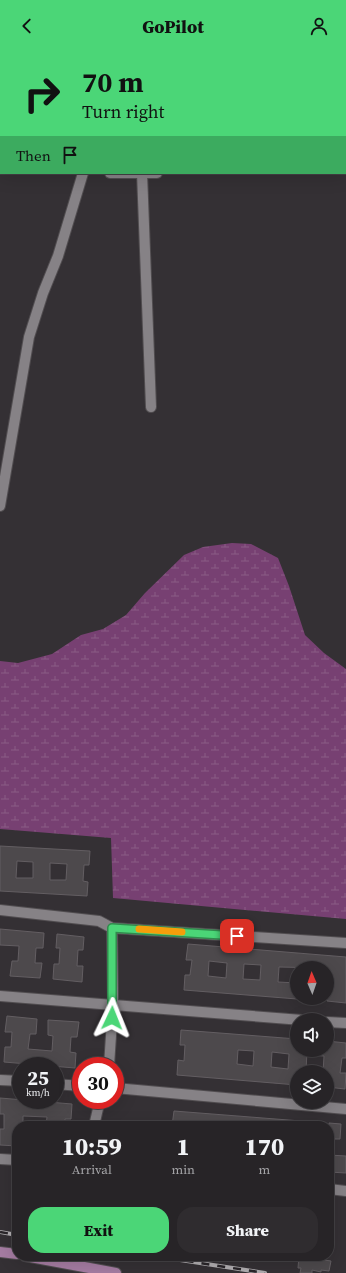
<!DOCTYPE html>
<style>
:root{--surface:#272427;--page:#2f2c2f;--text:#f1f3f6;--muted:#a4a4a7;--line:#434144;--accent:#4bd677}
body{margin:0;font-family:"Source Serif 4",serif;background:var(--page);color:var(--text);height:100vh;display:flex;flex-direction:column;font-size:15px;white-space:nowrap}
*{box-sizing:border-box;margin:0}
p{font-size:13px;color:var(--muted)}
.icon{flex:none;width:22px;height:22px;fill:none;stroke:currentColor;stroke-width:2;stroke-linecap:round;stroke-linejoin:round}
.map{position:relative;flex:1;overflow:hidden}
.details{position:absolute;left:12px;top:1069px;width:322px;height:140px;display:flex;flex-direction:column;background:var(--surface);border-radius:16px;box-shadow:0 4px 16px #0002,0 0 0 1px var(--line)}
.details>*{flex:none}
.guide{position:absolute;left:0px;top:0px;width:346px;height:122px;box-shadow:0 4px 16px #0002,0 0 0 1px var(--line);background:#4bd677;color:#111;overflow:hidden}
.needle{width:26px;rotate:358deg}
.tools{position:absolute;left:290px;top:909px;display:grid;gap:8px}
.tools a{display:grid;place-items:center;width:44px;height:44px;border-radius:50%;background:var(--surface);box-shadow:0 4px 16px #0002,0 0 0 1px var(--line);font-size:20px}
.speed{position:absolute;left:12px;top:1005px;display:flex;gap:8px;font-size:20px;font-weight:700;text-align:center}
.speed>*{display:grid;place-content:center;width:52px;height:52px;border-radius:50%;background:var(--surface);box-shadow:0 4px 16px #0002,0 0 0 1px var(--line);line-height:1}
.speed small{font-size:10px;font-weight:400}
.speed .limit{border:6px solid #d22;background:#fff;color:#111}
.pin{position:absolute;display:grid;place-items:center;width:34px;height:34px;color:#fff;margin:-17px;border-radius:8px;box-shadow:0 2px 6px #0006}
.me{position:absolute;width:44px;margin:-22px;rotate:2deg;stroke-linejoin:round;filter:drop-shadow(0 0 3px #0008)}
.turn{display:flex;align-items:center;gap:14px;height:84px;padding:0 16px;font-size:18px}
.turn .icon{width:52px;height:52px;stroke-width:2.5}
.turn b{display:block;font-size:28px;line-height:34px}
.then{display:flex;align-items:center;height:38px;padding:0 16px;background:#0003;gap:8px;font-size:15px}
.eta{display:flex;justify-content:space-evenly;align-items:center;height:68px;text-align:center}
.eta b{font-size:24px;font-weight:800;line-height:28px}
.button{display:flex;gap:8px;margin-top:auto;padding:8px 16px}
.button a{flex:1;height:46px;border-radius:16px;background:var(--accent);color:#111;font-size:16px;font-weight:800;line-height:46px;text-align:center}
.button a+a{background:var(--page);color:var(--text)}
header{display:flex;justify-content:space-between;align-items:center;height:52px;padding:0 16px;background:var(--accent);color:#111;font-size:18px;font-weight:800}
.map>svg:first-child{display:block}
</style>
<header><svg class="icon" aria-label="back" viewBox="0 0 24 24"><path d="M15 5l-7 7 7 7"/></svg>GoPilot<svg class="icon" aria-label="person" viewBox="0 0 24 24"><circle cx="12" cy="8" r="4"/><path d="M4 21q1-7 8-7t8 7"/></svg></header>
<div class="map">
<svg width="346" height="1221" viewBox="0 0 346 1221">
<defs>
<pattern id="wetland-marsh" width="20" height="14" patternUnits="userSpaceOnUse"><rect width="20" height="14" fill="#774072"/><path d="M1 5h8M5 5V1M11 12h8M15 12V8" fill="none" stroke="#8a5b85"/></pattern>
</defs>
<rect width="100%" height="100%" fill="#343034"/>
<!-- wetland -->
<g fill="url(#wetland-marsh)">
<polygon points="187,0 346,0 346,59 345,59 345,1 187,1"/>
<polygon points="232,491 251,492 278,506 289,534 305,583 324,601 346,617 346,867 113,846 111,786 0,777 0,609 18,611 52,602 81,583 103,577 126,563 145,541 184,503 203,495"/>
</g>
<!-- building -->
<g fill="#4d494c" stroke="#635e62" fill-rule="evenodd">
<path d="M0,794l90,5 -1,14h-5l-1,16 5,1 -1,14 -87,-5zM17,809l16,1v16h-17zM50,811l17,1 -1,16h-16z"/>
<polygon points="0,877 44,881 43,896 36,896 35,911 42,911 40,926 10,924 12,909 18,909 19,894 0,893"/>
<polygon points="57,882 84,885 83,898 78,898 77,914 83,914 82,930 53,927 54,912 59,912 60,896 56,896"/>
<path d="M188,892l158,13v46l-19,-2v-15h3l1,-15h-4v-3l-48,-1 -1,15 19,1v16l-113,-9 1,-15h5l2,-15h-6zM209,909l18,2 -1,15 -18,-2zM244,912l17,1 -1,15 -17,-1z"/>
<polygon points="7,964 37,967 36,982 30,982 28,997 52,999 53,984 48,983 48,968 79,970 77,985 71,985 70,1000 76,1001 75,1016 4,1010 5,995 11,995 12,980 5,980"/>
<path d="M181,978l116,9v11h10l-1,22h-9v13l-120,-10 1,-15 6,1 1,-16h-5zM238,998l16,1 -1,15 -16,-2zM272,1000l17,2 -1,15 -17,-2z"/>
<polygon points="327,989 346,991 346,1006 342,1006 340,1021 346,1021 345,1037 327,1035 327,1020 323,1020 324,1004 308,1003 308,998 327,998"/>
<polygon points="0,1046 72,1052 71,1067 65,1067 64,1074 46,1074 47,1065 23,1064 23,1074 17,1074 17,1094 0,1093 0,1077 4,1077 4,1062 0,1062"/>
<polygon points="174,1059 301,1069 301,1074 172,1074"/>
<polygon points="329,1071 341,1072 340,1087 329,1087"/>
<polygon points="329,1103 346,1104 346,1121 329,1120"/>
<polygon points="299,1204 331,1209 329,1219 321,1218 321,1220 312,1218 312,1221 300,1221 301,1216 298,1216"/>
</g>
<g fill="none" stroke-linecap="round" stroke-linejoin="round">
<!-- minor casing -->
<g stroke="#514d50" stroke-width="12">
<g id="minor">
<polyline points="109,1 109,0"/>
<polyline points="0,11 1,11"/>
<polyline points="0,82 1,83"/>
<polyline points="345,92 346,92"/>
<polyline points="110,121 157,121"/>
<polyline points="142,121 151,355"/>
<polyline points="0,454 29,285 43,241 58,204 83,121"/>
<polyline points="0,858 99,869 112,876 113,953 109,1014"/>
<polyline points="112,876 346,891"/>
<polyline points="0,944 302,968"/>
<polyline points="327,970 346,971"/>
<polyline points="0,1028 21,1029"/>
<polyline points="55,1032 81,1034"/>
<polyline points="115,1036 346,1057"/>
<polyline points="94,1074 100,1048"/>
<polyline points="0,1107 17,1108"/>
<polyline points="329,1137 346,1139"/>
</g>
</g>
<!-- major casing -->
<g stroke="#514d50" stroke-width="12">
<g id="major">
<polyline points="0,1200 17,1202"/>
<polyline points="25,1204 116,1221"/>
</g>
</g>
<!-- minor -->
<use href="#minor" stroke="#868286" stroke-width="10"/>
<!-- major -->
<use href="#major" stroke="#a57ca2" stroke-width="10"/>
<!-- rail casing -->
<g stroke="#b0adb0" stroke-width="4">
<g id="rail">
<polyline points="0,1180 17,1183"/>
<polyline points="154,1204 265,1221"/>
</g>
</g>
<!-- rail -->
<use href="#rail" stroke="#2a262a" stroke-width="2.5" stroke-dasharray="8" stroke-linecap="butt"/>
</g>
<g fill="none" stroke-linecap="round" stroke-linejoin="round">
<!-- route casing -->
<g stroke="#318b4d" stroke-width="10">
<polyline id="route" points="112,966 112,876 237,884"/>
</g>
<!-- route -->
<use href="#route" stroke="#4bd677" stroke-width="7"/>
<!-- slow -->
<polyline stroke="#f59e0b" stroke-width="7" points="139,877 182,880"/>
</g>
</svg>
<div class="tools">
<a><svg class="needle" viewBox="-14 -14 28 28"><path d="M0-13l5 13h-10z" fill="#e53935"/><path d="M0 13l5-13h-10z" fill="#a4a4a7"/></svg></a>
<a><svg class="icon" aria-label="sound" viewBox="0 0 24 24"><path d="M4 9h4l5-4v14l-5-4H4zM17 9q2 3 0 6"/></svg></a>
<a><svg class="icon" aria-label="layers" viewBox="0 0 24 24"><path d="M12 4l9 5-9 5-9-5zM3 14l9 5 9-5"/></svg></a>
</div>
<div class="speed"><div>25<small>km/h</small></div><div class="limit">30</div></div>
<div class="pin" style="left:237px;top:884px;background:#d93025"><svg class="icon" aria-label="arrive" viewBox="0 0 24 24"><path d="M6 21V4h12l-3 4 3 4H6"/></svg></div>
<svg class="me" style="left:112px;top:966px" viewBox="-20 -20 40 40"><path d="M0-17L14 15 0 8-14 15z" fill="#4bd677" stroke="#fff" stroke-width="4"/></svg>
<div class="guide">
<div class="turn"><svg class="icon" aria-label="right" viewBox="0 0 24 24"><path d="M7 20v-9h11M14 6l5 5-5 5"/></svg><div><b>70 m</b>Turn right</div></div>
<div class="then">Then<svg class="icon" aria-label="arrive" viewBox="0 0 24 24"><path d="M6 21V4h12l-3 4 3 4H6"/></svg></div>
</div>
<section class="details">
<div class="eta">
<div><b>10:59</b><p>Arrival</p></div>
<div><b>1</b><p>min</p></div>
<div><b>170</b><p>m</p></div>
</div>
<div class="button"><a>Exit</a><a>Share</a></div>
</section>
</div>
